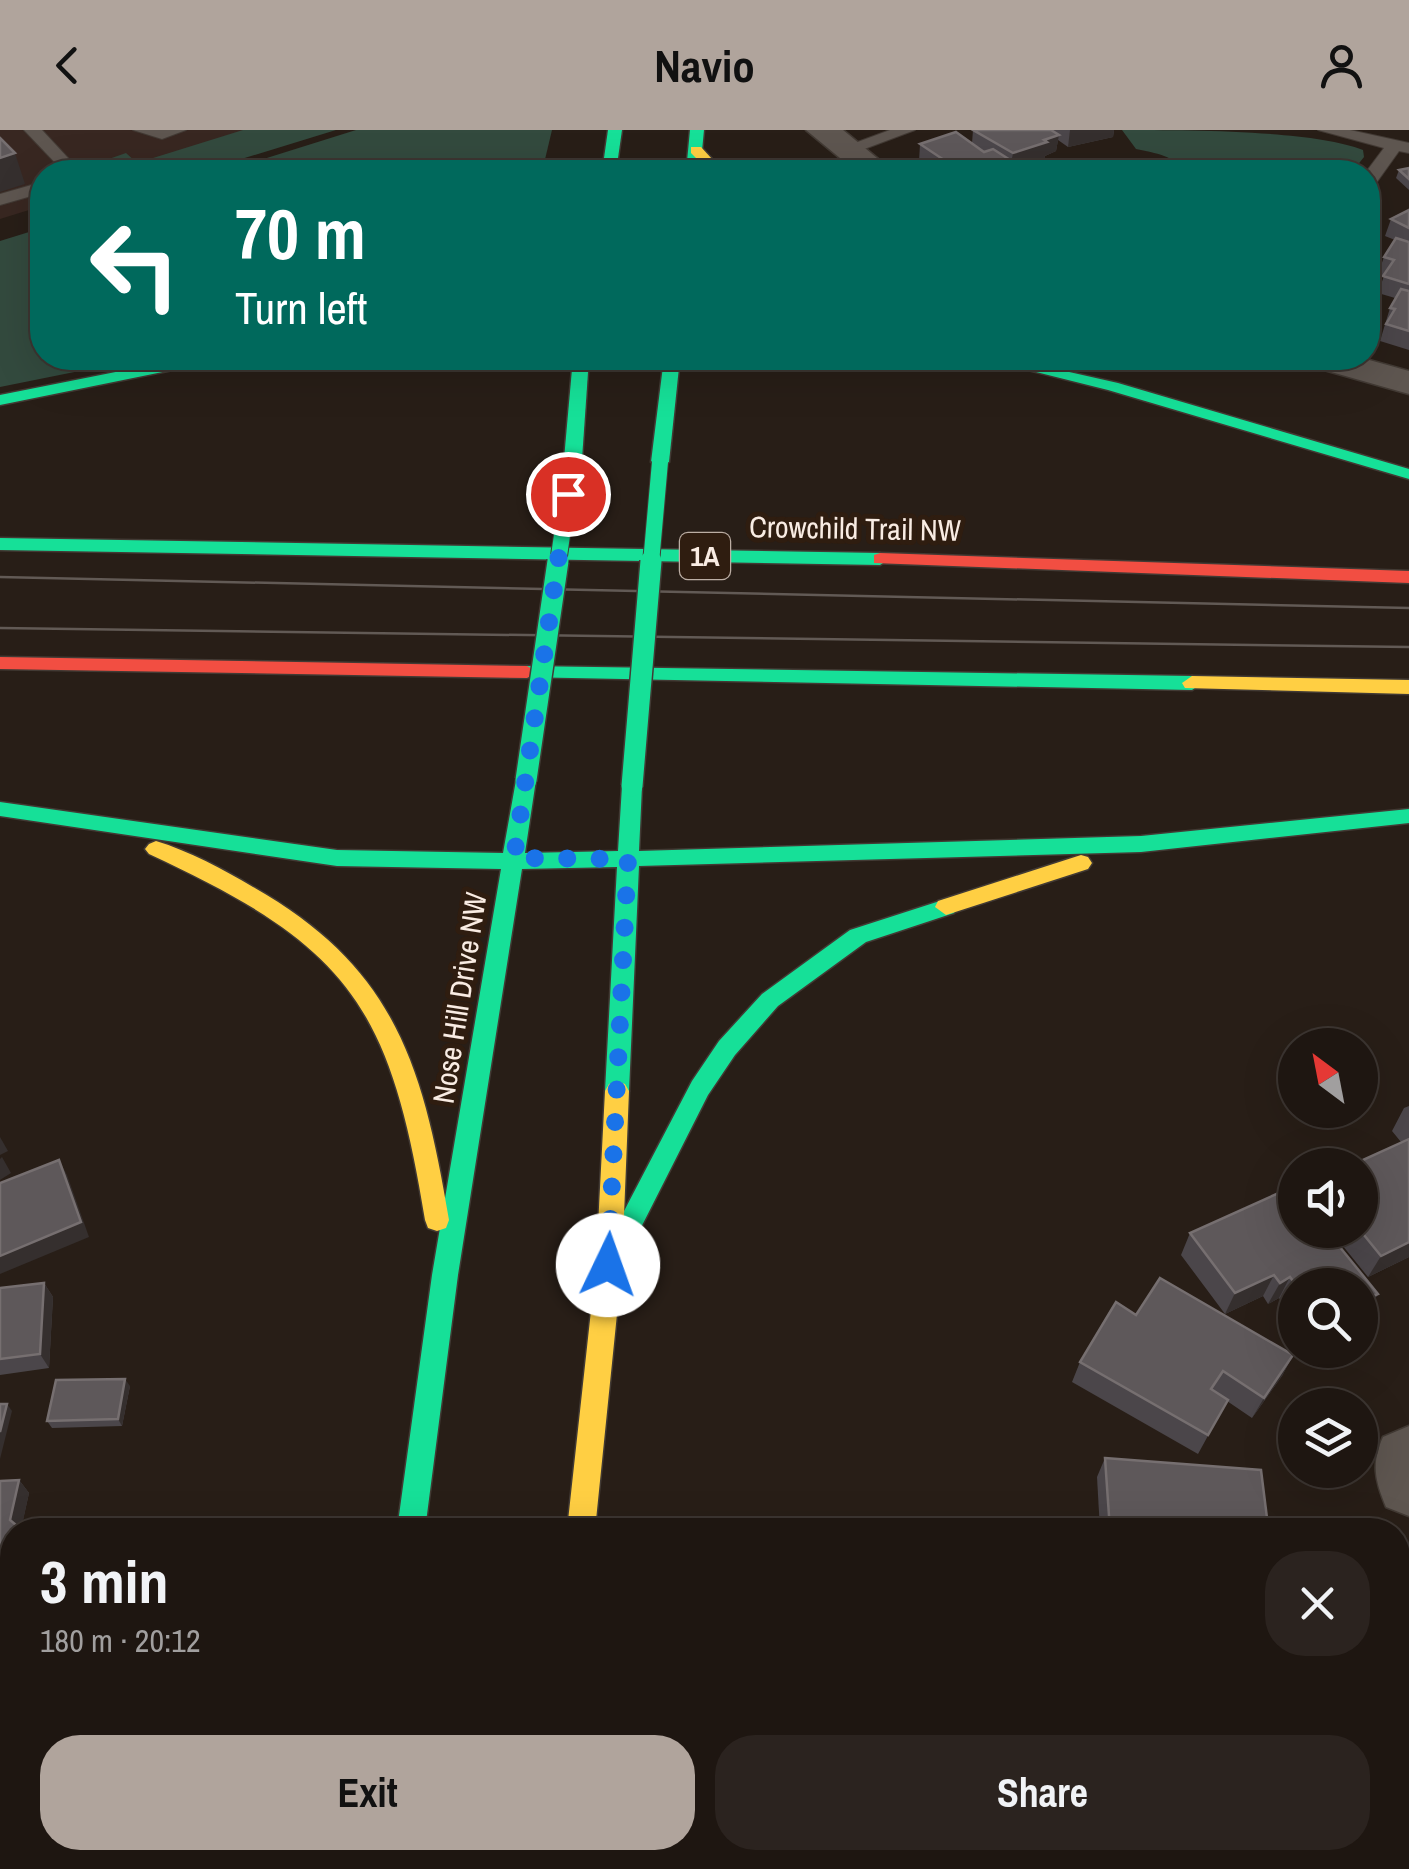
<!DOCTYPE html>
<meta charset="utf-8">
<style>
:root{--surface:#1e1611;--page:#2b231f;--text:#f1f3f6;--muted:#a19f9f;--line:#3c3531;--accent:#b0a49c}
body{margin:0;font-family:"Archivo Narrow",sans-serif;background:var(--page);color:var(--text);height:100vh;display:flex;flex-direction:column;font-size:38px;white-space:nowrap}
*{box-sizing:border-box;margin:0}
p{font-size:32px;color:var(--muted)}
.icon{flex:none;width:55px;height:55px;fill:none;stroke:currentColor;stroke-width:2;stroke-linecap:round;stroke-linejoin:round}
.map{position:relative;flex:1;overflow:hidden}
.panel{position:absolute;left:0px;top:1388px;width:1410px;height:352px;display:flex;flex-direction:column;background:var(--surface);border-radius:40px 40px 0 0;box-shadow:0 10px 40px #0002,0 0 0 2px var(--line)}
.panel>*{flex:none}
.hud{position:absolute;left:30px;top:30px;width:1350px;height:210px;border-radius:40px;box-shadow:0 10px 40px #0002,0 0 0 2px var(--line);background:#00695c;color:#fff;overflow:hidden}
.needle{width:65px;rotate:328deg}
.tools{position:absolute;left:1278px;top:898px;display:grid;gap:20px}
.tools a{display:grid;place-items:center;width:100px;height:100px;border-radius:50%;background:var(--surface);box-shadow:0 10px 40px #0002,0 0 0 2px var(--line);font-size:50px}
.pin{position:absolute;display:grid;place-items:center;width:85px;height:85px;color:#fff;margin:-42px;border:5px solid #fff;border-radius:50%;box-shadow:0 2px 10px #0007}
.me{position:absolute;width:110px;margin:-55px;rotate:3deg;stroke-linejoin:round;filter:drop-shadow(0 0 8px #0008)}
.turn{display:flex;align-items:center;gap:35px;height:210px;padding:0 40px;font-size:45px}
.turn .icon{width:130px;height:130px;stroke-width:2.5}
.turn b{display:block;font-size:70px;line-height:85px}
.round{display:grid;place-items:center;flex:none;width:105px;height:105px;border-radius:40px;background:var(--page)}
.summary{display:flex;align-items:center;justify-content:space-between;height:170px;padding:0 40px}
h1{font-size:60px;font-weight:800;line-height:75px}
.action{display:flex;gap:20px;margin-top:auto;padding:20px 40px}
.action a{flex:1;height:115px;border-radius:40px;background:var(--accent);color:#111;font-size:40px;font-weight:800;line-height:115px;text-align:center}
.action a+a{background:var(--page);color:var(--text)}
header{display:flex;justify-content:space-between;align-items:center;height:130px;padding:0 40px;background:var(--accent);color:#111;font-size:45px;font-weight:800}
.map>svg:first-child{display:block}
</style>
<header><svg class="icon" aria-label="back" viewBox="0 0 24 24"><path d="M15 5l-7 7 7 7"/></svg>Navio<svg class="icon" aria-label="person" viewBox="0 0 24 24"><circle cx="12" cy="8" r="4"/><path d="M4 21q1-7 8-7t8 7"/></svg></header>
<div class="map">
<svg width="1409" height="1739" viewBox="0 0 1409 1739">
<rect width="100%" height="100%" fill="#281e17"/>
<!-- commercial -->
<polygon fill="#382721" points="0,0 278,0 136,42 42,42 42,76 0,89"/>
<!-- green -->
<g fill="#334a3e">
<polygon points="243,0 336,0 199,42 93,42 111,37 106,30 126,23 137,33"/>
<polygon points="356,0 552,0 542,42 222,42"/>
<path d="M1122,0c63,0 191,0 241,20l1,7 -12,15h-165c-13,-16 -31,-19 -51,-23z"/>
<polygon points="42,98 42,228 144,228 0,257 0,111"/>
</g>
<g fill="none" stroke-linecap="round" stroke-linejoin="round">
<!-- lane casing -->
<g stroke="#423a34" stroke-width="2">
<g id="lane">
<polygon points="24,0 42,0 81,42 64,42"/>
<polygon points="133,0 186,0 162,9"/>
<polygon points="890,0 915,0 851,24 836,20"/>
<polygon points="1318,0 1350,0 1409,13 1409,23 1399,21 1374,56 1368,57 1366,42 1384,18"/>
<polygon points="42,52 42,63 0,75 0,64"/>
</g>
</g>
<!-- street casing -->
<g stroke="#423a34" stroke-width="3">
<g id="street">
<polygon points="806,0 843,0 894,42 857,42"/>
<polygon points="1305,228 1362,228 1409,241 1409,264 1310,236"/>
<path d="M1409,1296v90l-23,-9c-11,-26 -15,-44 -3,-70z"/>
</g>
</g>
<!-- fast casing -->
<g stroke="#423a34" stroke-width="3">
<g id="fast">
<polygon points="608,0 622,0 616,42 602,42"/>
<polygon points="690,0 704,0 700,42 686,42"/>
<polygon points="186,228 215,228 207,233 0,275 0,265"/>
<polygon points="573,228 589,228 582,329 573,334 564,329"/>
<polygon points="664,228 680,228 669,332 660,337 651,332"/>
<polygon points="980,228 1007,228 1118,253 1409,339 1409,349 1108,260"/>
<polygon points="0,408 880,423 889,429 880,435 0,420"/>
<polygon points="527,536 1192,546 1202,553 1192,560 520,547 517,542 520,537"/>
<polygon points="526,643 536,650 525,723 618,721 622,656 632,649 642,656 639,721 1141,706 1409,679 1409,693 1141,722 639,736 629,961 625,968 609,968 605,961 617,737 522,739 458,1145 425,1400 397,1400 432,1145 501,739 337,736 0,686 0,672 337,720 503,723 516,650"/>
<polygon points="946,769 957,777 954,783 866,812 778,876 735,925 708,965 618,1143 609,1146 600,1143 596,1135 600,1127 692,951 719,911 762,864 850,800"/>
<polygon points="351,1728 382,1728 382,1739 350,1739"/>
</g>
</g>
<!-- slow casing -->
<g stroke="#423a34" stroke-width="3">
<g id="slow">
<polygon points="691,17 701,17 724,42 710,42 691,23"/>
<polygon points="1192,546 1409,550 1409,564 1185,558 1182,553"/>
<path d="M156,711c33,10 67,28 97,46 143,81 170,179 196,333l-3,8 -9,3 -9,-3 -3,-8c-35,-216 -77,-274 -276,-366l-4,-5 4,-5z"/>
<polygon points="1081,725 1088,727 1092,733 1088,739 946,785 935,777 938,771"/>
<polygon points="617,951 625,954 629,961 622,1135 595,1400 567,1400 596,1135 605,961 609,954"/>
</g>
</g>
<!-- jam casing -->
<g stroke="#423a34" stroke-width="3">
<g id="jam">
<polygon points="880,423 1409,441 1409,453 874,433 874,425"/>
<polygon points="0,527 527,536 537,542 527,548 0,539"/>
<polygon points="530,1728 561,1728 561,1739 529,1739"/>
</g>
</g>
<!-- lane -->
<use href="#lane" fill="#5e5650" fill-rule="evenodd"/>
<!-- street -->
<use href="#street" fill="#5e5650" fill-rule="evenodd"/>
<!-- fast -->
<use href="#fast" fill="#16e098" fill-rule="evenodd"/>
<!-- slow -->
<use href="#slow" fill="#ffcf43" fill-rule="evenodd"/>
<!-- jam -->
<use href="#jam" fill="#f24e42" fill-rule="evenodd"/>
<!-- tram -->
<g stroke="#625a55" stroke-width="2.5">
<polyline points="0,447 1409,478"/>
<polyline points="0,498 1409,517"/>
</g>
<!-- fast-bridge-far1 casing -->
<g stroke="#423a34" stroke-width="18" stroke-linecap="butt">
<g id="fast-bridge-far1">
<polyline points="558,433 573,329"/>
<polyline points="651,433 660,332"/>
</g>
</g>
<!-- fast-bridge casing -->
<g stroke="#423a34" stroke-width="24" stroke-linecap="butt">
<g id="fast-bridge">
<polyline points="526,650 558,431"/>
<polyline points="632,656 651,431"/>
</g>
</g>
<!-- fast-bridge-far1 -->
<use href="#fast-bridge-far1" stroke="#16e098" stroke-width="16"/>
<!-- fast-bridge -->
<use href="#fast-bridge" stroke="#16e098" stroke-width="21"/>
</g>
<!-- wall -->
<g fill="#4b464a">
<polygon points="973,0 1114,0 1113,7 1068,17 1058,10 1056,21 1045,26 1044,29 1020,36 1029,42 936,42 919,31 920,14 972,13"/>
<polygon points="1409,38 1409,60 1396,48 1399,40"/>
<polygon points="1409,80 1409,220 1380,211 1390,178 1395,168 1378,163 1384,146 1378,144 1384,127 1395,110 1385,106 1391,89"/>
<polygon points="1409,976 1409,1127 1368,1147 1330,1100 1360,1100 1401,1012 1392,1001 1404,978"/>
<polygon points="1292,1057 1295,1061 1295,1100 1326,1100 1378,1164 1365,1185 1360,1187 1360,1155 1295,1155 1295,1189 1279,1168 1268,1174 1263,1166 1225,1184 1181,1125 1190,1103"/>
<polygon points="44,1153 53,1167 49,1238 0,1245 0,1158"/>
<polygon points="1136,1185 1293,1225 1282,1246 1252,1288 1227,1271 1198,1324 1072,1252 1080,1232"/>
<polygon points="130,1256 122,1296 52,1298 47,1291"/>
<polygon points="1105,1328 1268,1396 1265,1400 1100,1400 1097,1347"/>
<polygon points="19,1350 29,1363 9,1452 0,1452 0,1351"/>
<polygon points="1183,1728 1360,1728 1362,1739 1184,1739"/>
</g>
<!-- shaded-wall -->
<g fill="#352f2e">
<polygon points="1070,0 1114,0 1113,7 1068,17"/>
<polygon points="1059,5 1056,21 1045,26 1044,29 1010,39 1013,23"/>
<polygon points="15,23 25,54 0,62 0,28"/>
<polygon points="0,1007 8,1021 0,1025"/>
<polygon points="2,1027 11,1043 0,1050 0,1029"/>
<polygon points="59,1030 67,1045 89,1107 0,1144 0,1126"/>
<polygon points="1409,1112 1409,1127 1368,1147 1381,1126"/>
<polygon points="1274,1145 1263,1166 1225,1184 1235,1163"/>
<polygon points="1290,1147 1279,1168 1268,1174 1280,1153"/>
<polygon points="44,1153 53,1167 49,1238 40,1224"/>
<polygon points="1378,1164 1365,1185 1360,1187 1360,1172"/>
<polygon points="1293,1225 1282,1246 1252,1288 1264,1268"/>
<polygon points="125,1249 130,1256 122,1296 118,1289"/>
<polygon points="7,1274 12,1281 0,1329 0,1302"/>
<polygon points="19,1350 29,1363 21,1400 10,1390"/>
<polygon points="12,1428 12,1449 9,1452 0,1442 0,1439"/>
</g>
<!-- building -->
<g fill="#5e585a" stroke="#766f70" stroke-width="2.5">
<polygon points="973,0 1051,0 1059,5 1044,10 1047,12 1013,23"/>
<polygon points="956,2 984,22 993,19 1029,42 962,42 920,14"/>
<polygon points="0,8 15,23 0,28"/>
<polygon points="1409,38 1409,49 1399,40"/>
<polygon points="1409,80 1409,98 1391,89"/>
<polygon points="1396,108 1409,112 1409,154 1383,146 1394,130 1384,127"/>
<polygon points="1401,159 1409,161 1409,201 1386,194 1395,179 1390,178"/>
<polygon points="1409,1009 1409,1112 1381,1126 1360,1100 1360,1035 1352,1035"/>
<polygon points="59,1030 81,1092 0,1126 0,1053"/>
<polygon points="1292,1057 1295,1061 1295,1100 1326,1100 1378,1164 1360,1172 1360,1155 1296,1155 1290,1147 1280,1153 1274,1145 1235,1163 1190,1103"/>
<polygon points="1160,1148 1293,1225 1264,1268 1223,1241 1211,1259 1228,1270 1208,1305 1080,1232 1116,1172 1136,1185"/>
<polygon points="44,1153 40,1224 0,1229 0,1158"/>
<polygon points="125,1249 118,1289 47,1291 56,1250"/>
<polygon points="0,1274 7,1274 0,1302"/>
<polygon points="1105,1328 1261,1340 1268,1396 1204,1391 1204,1400 1110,1400"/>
<polygon points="19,1350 10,1390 22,1400 12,1400 12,1428 0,1439 0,1351"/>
<polygon points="1196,1728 1360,1728 1362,1739 1196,1739"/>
</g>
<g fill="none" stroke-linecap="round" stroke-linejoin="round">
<!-- route -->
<polyline stroke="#1a73e8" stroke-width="18" stroke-dasharray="0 32.4" points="568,364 514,728 628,729 608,1135"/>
</g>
<g text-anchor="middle" stroke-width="10" stroke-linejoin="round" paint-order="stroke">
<!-- shield labels -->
<rect fill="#2f1d10" stroke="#bcaea4" stroke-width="2.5" x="680" y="403" width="50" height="46" rx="8"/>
<g font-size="28" font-weight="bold" fill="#f9ece3">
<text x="705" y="436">1A</text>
</g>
<!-- street labels -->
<g font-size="30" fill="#f9ece3" stroke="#2f1d10">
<text transform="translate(855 399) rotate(1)" y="10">Crowchild Trail NW</text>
<text transform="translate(460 868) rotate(-81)" y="10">Nose Hill Drive NW</text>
</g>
</g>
</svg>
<div class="tools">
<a><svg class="needle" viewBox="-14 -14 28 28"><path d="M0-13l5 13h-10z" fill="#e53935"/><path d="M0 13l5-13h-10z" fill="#a19f9f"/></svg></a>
<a><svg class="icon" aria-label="sound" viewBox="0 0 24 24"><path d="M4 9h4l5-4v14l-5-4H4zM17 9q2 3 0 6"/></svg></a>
<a><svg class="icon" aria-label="search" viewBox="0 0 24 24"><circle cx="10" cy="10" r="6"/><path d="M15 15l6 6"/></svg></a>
<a><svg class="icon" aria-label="layers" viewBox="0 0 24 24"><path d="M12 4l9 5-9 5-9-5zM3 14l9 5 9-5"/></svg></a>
</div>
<div class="pin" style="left:568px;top:364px;background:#d93025"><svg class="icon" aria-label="arrive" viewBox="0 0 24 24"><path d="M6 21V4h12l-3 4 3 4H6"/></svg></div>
<svg class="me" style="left:608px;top:1135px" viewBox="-20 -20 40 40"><circle r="19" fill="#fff"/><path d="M0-13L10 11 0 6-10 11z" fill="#1a73e8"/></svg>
<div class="hud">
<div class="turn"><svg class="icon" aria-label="left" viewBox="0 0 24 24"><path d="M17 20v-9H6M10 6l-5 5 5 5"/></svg><div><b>70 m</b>Turn left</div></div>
</div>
<section class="panel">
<div class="summary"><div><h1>3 min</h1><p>180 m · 20:12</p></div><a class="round"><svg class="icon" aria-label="close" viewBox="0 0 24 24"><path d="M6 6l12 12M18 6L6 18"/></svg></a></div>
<div class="action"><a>Exit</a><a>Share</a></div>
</section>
</div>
